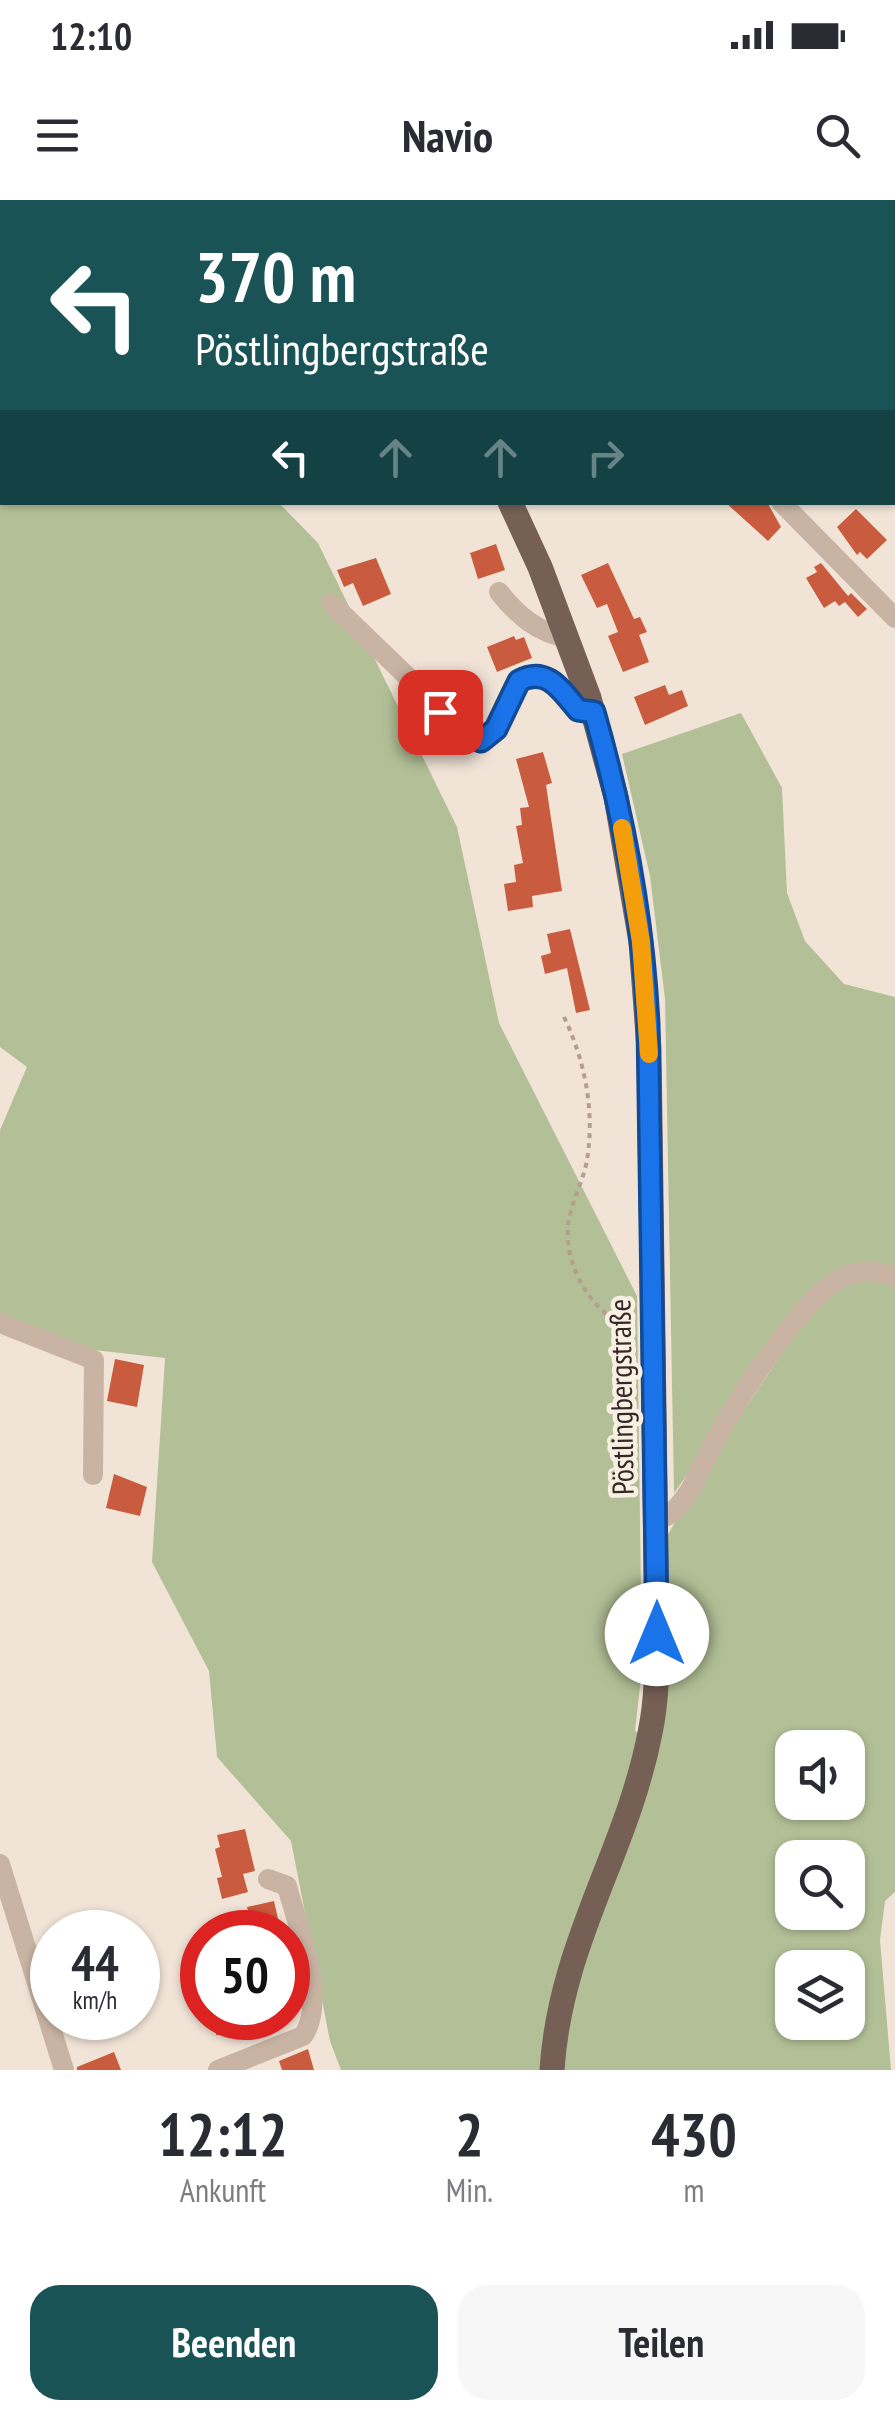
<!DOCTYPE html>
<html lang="de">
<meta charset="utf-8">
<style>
:root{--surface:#fff;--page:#f7f7f7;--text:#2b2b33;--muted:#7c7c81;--accent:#1a5356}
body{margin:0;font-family:"PT Sans Narrow",sans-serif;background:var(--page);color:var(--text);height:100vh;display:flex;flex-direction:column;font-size:38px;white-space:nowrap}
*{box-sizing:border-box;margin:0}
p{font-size:32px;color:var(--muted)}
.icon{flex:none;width:55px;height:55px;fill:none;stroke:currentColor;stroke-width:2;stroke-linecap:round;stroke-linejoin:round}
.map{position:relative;height:1870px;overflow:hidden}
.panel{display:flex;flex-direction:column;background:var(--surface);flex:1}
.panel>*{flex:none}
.guide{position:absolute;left:0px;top:0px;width:895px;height:305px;box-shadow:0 2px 8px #0004;background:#1a5356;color:#fff;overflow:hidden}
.buttons{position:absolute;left:775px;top:1530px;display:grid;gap:20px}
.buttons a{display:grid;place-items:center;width:90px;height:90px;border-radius:20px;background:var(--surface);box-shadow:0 2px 8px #0004;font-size:50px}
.speed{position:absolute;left:30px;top:1710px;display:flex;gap:20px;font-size:50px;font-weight:700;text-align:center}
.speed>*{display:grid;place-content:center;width:130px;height:130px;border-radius:50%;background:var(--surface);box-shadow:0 2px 8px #0004;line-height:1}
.speed small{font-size:25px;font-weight:400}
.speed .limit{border:15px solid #d22;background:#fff;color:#111}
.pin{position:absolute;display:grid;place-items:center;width:85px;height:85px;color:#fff;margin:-42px;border-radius:20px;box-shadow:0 5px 15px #0006}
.me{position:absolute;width:110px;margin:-55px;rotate:0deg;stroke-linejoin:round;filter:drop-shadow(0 0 8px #0008)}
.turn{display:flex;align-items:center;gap:35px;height:210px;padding:0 30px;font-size:45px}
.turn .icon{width:130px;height:130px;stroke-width:2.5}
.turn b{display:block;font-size:70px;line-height:85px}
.lanes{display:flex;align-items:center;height:95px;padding:0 30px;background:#0003;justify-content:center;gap:50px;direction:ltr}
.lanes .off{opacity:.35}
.eta{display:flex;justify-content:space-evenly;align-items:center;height:170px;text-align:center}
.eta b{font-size:60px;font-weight:700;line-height:70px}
.cta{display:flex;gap:20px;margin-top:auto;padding:20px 30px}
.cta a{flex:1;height:115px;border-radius:30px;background:var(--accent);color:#fff;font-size:40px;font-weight:700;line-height:115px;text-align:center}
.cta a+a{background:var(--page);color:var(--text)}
.status{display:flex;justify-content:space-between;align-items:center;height:70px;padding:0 50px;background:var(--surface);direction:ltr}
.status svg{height:28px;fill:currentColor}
header{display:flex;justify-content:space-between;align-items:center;height:130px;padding:0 30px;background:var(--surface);font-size:45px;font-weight:700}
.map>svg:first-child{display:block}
</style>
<div class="status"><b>12:10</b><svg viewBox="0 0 49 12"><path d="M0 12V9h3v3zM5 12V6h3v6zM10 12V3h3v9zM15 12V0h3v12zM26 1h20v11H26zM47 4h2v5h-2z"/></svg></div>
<header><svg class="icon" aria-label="menu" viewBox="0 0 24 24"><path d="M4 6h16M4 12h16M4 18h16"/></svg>Navio<svg class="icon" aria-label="search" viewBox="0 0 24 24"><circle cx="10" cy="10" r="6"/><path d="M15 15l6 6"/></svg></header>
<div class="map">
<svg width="895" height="1870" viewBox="0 0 895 1870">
<rect width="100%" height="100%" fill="#f1e4d7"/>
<!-- green -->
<g fill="#b3c097" fill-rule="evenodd">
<path d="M0,16l2,286 277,1 39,40 139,284 42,196 138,273 5,373 -7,62 21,11 11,-206 52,-89 68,-101 42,-52 25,-14 41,3v609l-10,9 -5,39 11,130h-550l-11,-29 -39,-200 -74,-84 -8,-86 -57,-109 13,-204 -71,-8 -94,-34v-186l27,-63 -27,-20zM792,1548h56v54h-56zM792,1658h56v54h-56zM792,1768h56v54h-56z"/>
<polygon points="741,513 782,588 787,693 805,741 844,784 895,797 895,1070 834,1073 674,1293 665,799 650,676 622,554"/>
</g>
<!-- building -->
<g fill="#c95c3e">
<polygon points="725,302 767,302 781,327 768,341"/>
<polygon points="856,309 887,340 867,359 860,352 857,355 837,327"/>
<polygon points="496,344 505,370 478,379 470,353"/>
<polygon points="376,358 391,394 363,406 353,383 344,387 337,370"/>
<polygon points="608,363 634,419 640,417 647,432 639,435 649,462 623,472 608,436 618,432 607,404 597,408 581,375"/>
<polygon points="821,363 848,396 851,393 867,409 858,417 845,402 839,406 835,401 824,408 806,378 817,372 814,367"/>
<polygon points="514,436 516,440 524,437 532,458 497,472 487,447"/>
<polygon points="665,485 669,495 682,490 688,506 645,525 634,497"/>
<polygon points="543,552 552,583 546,585 562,691 532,696 533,707 508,711 504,684 516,682 514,665 523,663 516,626 522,625 520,608 529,607 516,559"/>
<polygon points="570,729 590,810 576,813 567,768 545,774 541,756 551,753 547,734"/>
<polygon points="115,1159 144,1165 137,1207 107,1201"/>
<polygon points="114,1274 147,1287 140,1316 106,1308"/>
<polygon points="245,1629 255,1671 243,1674 248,1692 222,1699 217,1678 222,1677 215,1649 220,1647 217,1635"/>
<polygon points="274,1701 281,1732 253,1732 247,1707"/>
<polygon points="215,1818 242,1818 243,1834 216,1835"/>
<polygon points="308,1849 314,1870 282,1870 279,1861"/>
<polygon points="114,1852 121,1870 77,1870 77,1867"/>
</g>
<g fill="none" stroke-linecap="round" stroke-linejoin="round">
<!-- path -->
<path stroke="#b59e8d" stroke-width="4" stroke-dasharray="5 5" stroke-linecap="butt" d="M564,817c21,44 31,94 23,143 -4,23 -17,43 -19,67 -3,43 26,89 66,103"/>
<!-- minor -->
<g stroke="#c9b4a3" stroke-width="20">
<polyline points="626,0 627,2"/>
<polyline points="790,0 790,2"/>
<polyline points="892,149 895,152"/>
<polyline points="781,302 895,418"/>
<path d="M499,392c18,23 39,41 69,46"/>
<polyline points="331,403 472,539 489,537 513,487 528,476 549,479 578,510 594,512"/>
<polyline points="0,1123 94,1160 93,1275"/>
<path d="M656,1316h11c24,-17 35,-52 49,-77 21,-39 88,-144 127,-162 17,-8 35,-6 52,0"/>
<polyline points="0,1664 64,1870"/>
<path d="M218,1870l85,-34c25,-35 -6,-111 -16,-150l-19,-7"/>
</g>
<!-- major -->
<g stroke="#766056" stroke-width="25">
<polyline points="390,0 391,2"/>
<path d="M510,302l30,65 49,131 27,99 25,145 8,107 8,585c0,33 0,66 -7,99 -23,119 -90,210 -98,337"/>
</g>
</g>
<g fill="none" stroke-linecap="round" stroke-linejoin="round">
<!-- route casing -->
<g stroke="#114b97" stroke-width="25">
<path id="route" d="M440,512l23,22 18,7 15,-12 23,-48c28,-15 42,9 59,29l16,2c29,101 49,206 54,312l9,610"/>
</g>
<!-- route -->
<use href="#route" stroke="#1a73e8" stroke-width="18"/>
<!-- slow -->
<polyline stroke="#f59e0b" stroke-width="18" points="622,628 641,742 649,854"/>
</g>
<g text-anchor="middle" stroke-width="9" stroke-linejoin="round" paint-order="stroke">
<!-- street labels -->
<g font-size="30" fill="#342a25" stroke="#f9efe3">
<text transform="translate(622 1197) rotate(-91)" y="10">Pöstlingbergstraße</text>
</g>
</g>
</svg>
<div class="buttons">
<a><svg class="icon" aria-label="sound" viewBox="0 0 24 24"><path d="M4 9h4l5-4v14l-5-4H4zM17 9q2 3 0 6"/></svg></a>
<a><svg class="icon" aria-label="search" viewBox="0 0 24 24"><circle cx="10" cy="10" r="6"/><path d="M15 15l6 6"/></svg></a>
<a><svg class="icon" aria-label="layers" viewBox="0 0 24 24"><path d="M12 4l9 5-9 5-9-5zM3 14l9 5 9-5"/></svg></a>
</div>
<div class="speed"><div>44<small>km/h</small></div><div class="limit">50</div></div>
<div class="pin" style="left:440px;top:512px;background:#d93025"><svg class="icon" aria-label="arrive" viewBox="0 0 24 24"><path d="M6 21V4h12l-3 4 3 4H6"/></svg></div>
<svg class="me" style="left:657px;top:1434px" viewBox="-20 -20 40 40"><circle r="19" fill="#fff"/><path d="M0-13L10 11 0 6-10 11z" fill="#1a73e8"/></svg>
<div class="guide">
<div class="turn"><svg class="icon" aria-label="left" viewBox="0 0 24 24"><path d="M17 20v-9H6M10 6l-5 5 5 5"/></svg><div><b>370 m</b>Pöstlingbergstraße</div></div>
<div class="lanes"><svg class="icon" aria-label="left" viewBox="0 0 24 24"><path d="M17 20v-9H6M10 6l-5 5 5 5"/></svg><svg class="icon off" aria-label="ahead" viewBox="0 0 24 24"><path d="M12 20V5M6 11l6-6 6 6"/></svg><svg class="icon off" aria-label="ahead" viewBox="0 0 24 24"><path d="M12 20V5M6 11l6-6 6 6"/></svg><svg class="icon off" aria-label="right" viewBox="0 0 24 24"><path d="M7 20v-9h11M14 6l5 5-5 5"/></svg></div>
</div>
</div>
<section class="panel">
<div class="eta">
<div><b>12:12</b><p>Ankunft</p></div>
<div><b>2</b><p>Min.</p></div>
<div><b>430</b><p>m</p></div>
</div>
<div class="cta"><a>Beenden</a><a>Teilen</a></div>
</section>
